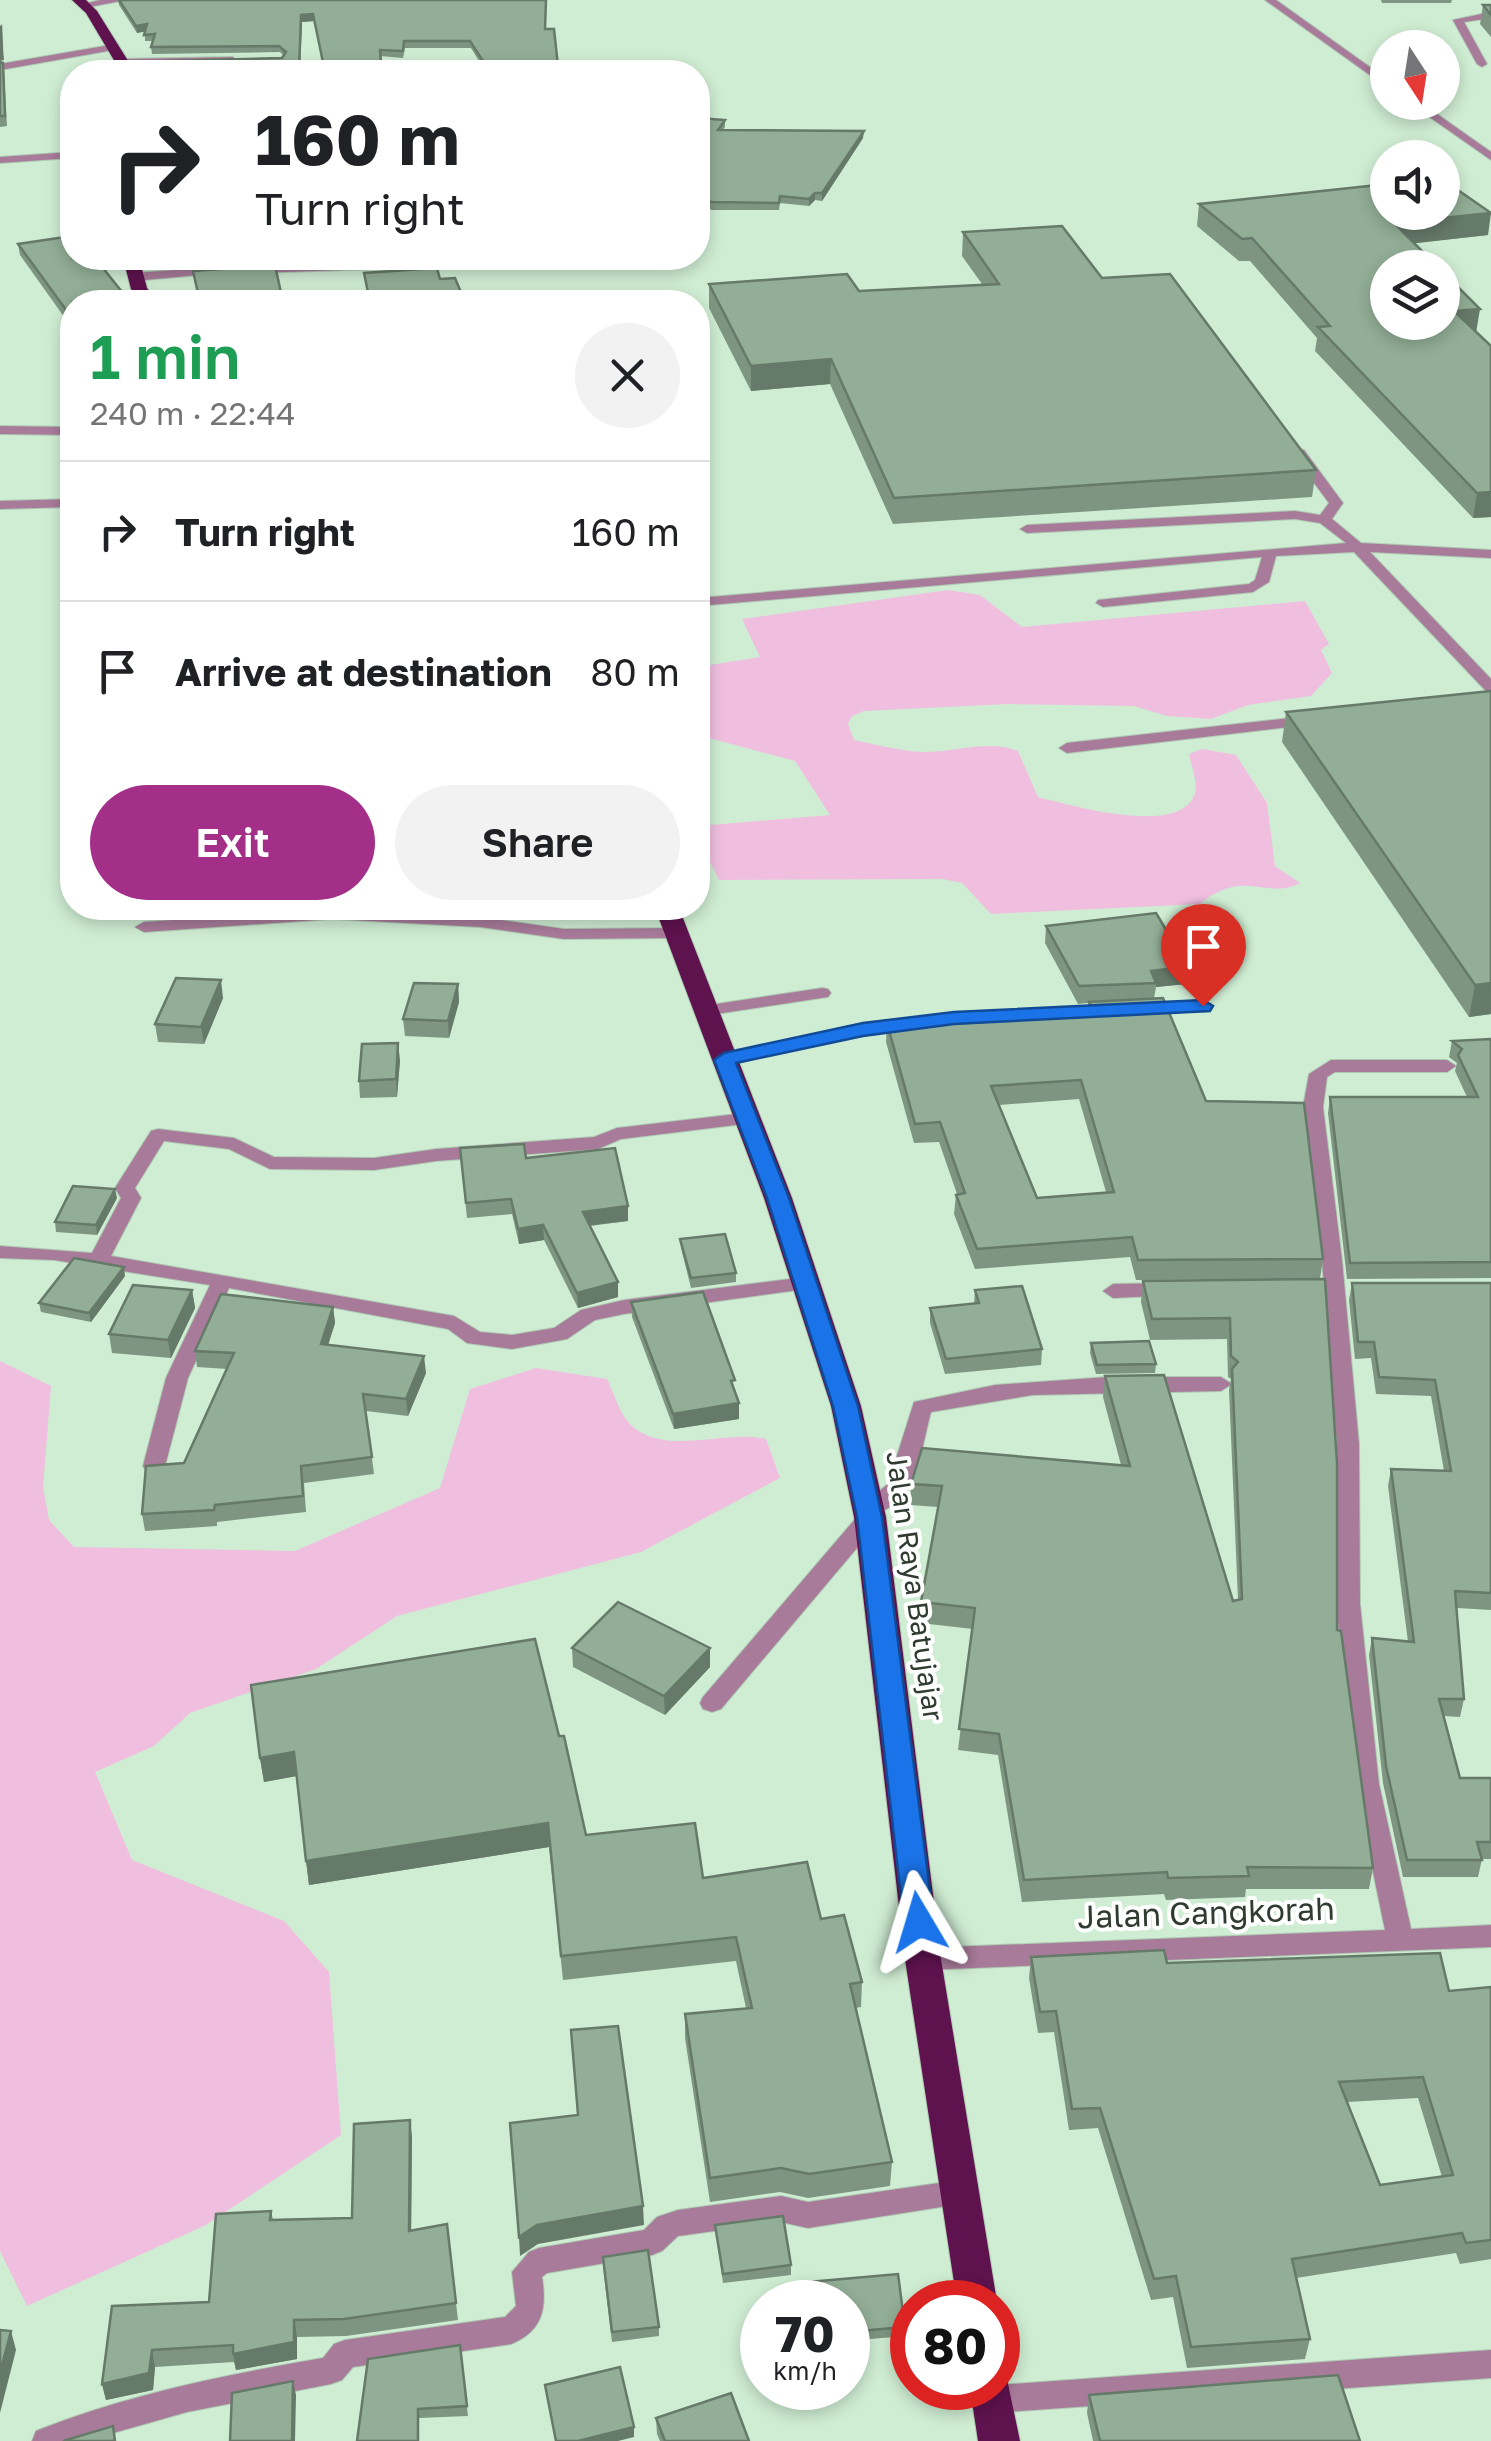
<!DOCTYPE html>
<meta charset="utf-8">
<style>
:root{--surface:#fff;--page:#f2f2f2;--text:#202124;--muted:#757577;--line:#e0e0e0;--accent:#a42f89}
body{margin:0;font-family:"Golos Text",sans-serif;background:var(--page);color:var(--text);height:100vh;display:flex;flex-direction:column;font-size:38px;white-space:nowrap}
*{box-sizing:border-box;margin:0}
p{font-size:32px;color:var(--muted)}
.icon{flex:none;width:55px;height:55px;fill:none;stroke:currentColor;stroke-width:2;stroke-linecap:round;stroke-linejoin:round}
.map{position:relative;flex:1;overflow:hidden}
.drawer{position:absolute;left:60px;top:290px;width:650px;height:630px;display:flex;flex-direction:column;background:var(--surface);border-radius:40px;box-shadow:0 5px 15px #0003}
.drawer>*{flex:none}
.banner{position:absolute;left:60px;top:60px;width:650px;height:210px;border-radius:40px;box-shadow:0 5px 15px #0003;background:#fff;color:var(--text);overflow:hidden}
.needle{width:65px;rotate:168deg}
.controls{position:absolute;left:1370px;top:30px;display:grid;gap:20px}
.controls a{display:grid;place-items:center;width:90px;height:90px;border-radius:50%;background:var(--surface);box-shadow:0 5px 15px #0003;font-size:50px}
.speed{position:absolute;left:740px;top:2280px;display:flex;gap:20px;font-size:50px;font-weight:700;text-align:center}
.speed>*{display:grid;place-content:center;width:130px;height:130px;border-radius:50%;background:var(--surface);box-shadow:0 5px 15px #0003;line-height:1}
.speed small{font-size:25px;font-weight:400}
.speed .limit{border:15px solid #d22;background:#fff;color:#111}
.pin{position:absolute;display:grid;place-items:center;width:85px;height:85px;color:#fff;margin:-102px -42px;border-radius:50% 50% 50% 0;rotate:-45deg;box-shadow:0 0 10px #0007}
.pin .icon{rotate:45deg}
.me{position:absolute;width:110px;margin:-55px;rotate:353deg;stroke-linejoin:round;filter:drop-shadow(0 0 8px #0008)}
.turn{display:flex;align-items:center;gap:35px;height:210px;padding:0 30px;font-size:45px}
.turn .icon{width:130px;height:130px;stroke-width:2.5}
.turn b{display:block;font-size:70px;line-height:85px}
.round{display:grid;place-items:center;flex:none;width:105px;height:105px;border-radius:52px;background:var(--page)}
.summary{display:flex;align-items:center;justify-content:space-between;height:170px;padding:0 30px}
h1{font-size:60px;font-weight:600;line-height:75px;color:#1e9e55}
.cta{display:flex;gap:20px;margin-top:auto;padding:20px 30px}
.cta a{flex:1;height:115px;border-radius:60px;background:var(--accent);color:#fff;font-size:40px;font-weight:600;line-height:115px;text-align:center}
.cta a+a{background:var(--page);color:var(--text)}
ul{padding:0;list-style:none}
li{display:flex;align-items:center;gap:30px;height:140px;padding:0 30px;border-top:2px solid var(--line)}
li div{flex:1}
li b{display:block;font-size:38px}
li em{font-style:normal}
.map>svg:first-child{display:block}
</style>
<div class="map">
<svg width="1491" height="2441" viewBox="0 0 1491 2441">
<rect width="100%" height="100%" fill="#cfedd3"/>
<!-- green -->
<g fill="#f0bfe0">
<path d="M948,590l32,5 42,32 283,-26 24,43 -8,6 11,23 -21,23 -63,9 -37,14 -44,-3 -33,-10 -126,-2 -144,7 -12,5 -4,8 6,16c23,5 47,11 70,12 31,0 65,-13 94,-1l20,46c32,8 144,41 157,-4 3,-11 -4,-27 -6,-39l13,-5 34,6 31,48 8,63 25,17c-35,18 -55,-16 -100,21l-209,10 -29,-31 -19,-4 -224,1 -21,-42v-12l132,-11 -35,-54 -97,-26v-68l62,-10 -18,-38z"/>
<path d="M0,1361l51,25 -8,101 6,33 25,27 221,4 145,-63 30,-99 66,-21 71,11c6,12 12,32 21,43 35,37 94,7 138,17l14,39 -139,74 -244,64 -81,53 -126,44 -36,33 -59,26 37,88 152,61 45,51 12,163 -135,90 -179,81 -27,-55z"/>
</g>
<g fill="none" stroke-linecap="round" stroke-linejoin="round">
<!-- service casing -->
<g stroke="#afcab3" stroke-width="2">
<g id="service">
<polygon points="1265,0 1276,0 1388,80 1388,88"/>
<polygon points="1491,12 1491,18 1464,22 1487,64 1482,67 1477,64 1453,20"/>
<polygon points="116,44 119,49 0,70 0,64"/>
<polygon points="1408,102 1420,102 1491,152 1491,160"/>
<polygon points="72,152 72,158 0,163 0,157"/>
<polygon points="0,426 72,427 72,435 0,434"/>
<polygon points="1299,449 1304,450 1343,503 1332,519 1361,543 1491,550 1491,558 1370,552 1491,679 1491,693 1486,691 1354,552 1276,556 1269,582 1253,592 1103,607 1096,603 1098,600 1249,584 1255,580 1262,557 698,606 698,598 1346,543 1320,523 1295,519 1027,533 1020,529 1027,525 1295,511 1320,515 1329,503 1292,453"/>
<polygon points="72,499 72,507 0,509 0,501"/>
<polygon points="1308,716 1314,718 1314,724 1067,753 1059,748 1067,743"/>
<polygon points="822,988 828,989 831,993 828,997 703,1016 694,1011 703,1006"/>
<polygon points="1203,1002 1212,1007 1209,1011 1140,1014 1131,1009 1140,1004"/>
<polygon points="991,1011 1000,1016 997,1020 863,1034 724,1066 715,1060 724,1054 863,1024"/>
<polygon points="870,1509 878,1511 881,1517 878,1523 721,1709 712,1712 703,1709 700,1703 703,1697 862,1511"/>
</g>
</g>
<!-- minor casing -->
<g stroke="#afcab3" stroke-width="2">
<g id="minor">
<polygon points="100,0 126,0 84,8 79,5"/>
<polygon points="233,57 236,62 123,65 118,62 123,59"/>
<polygon points="496,260 502,263 500,265 251,273 245,269 251,265"/>
<polygon points="217,267 223,271 221,273 134,281 128,277 134,273"/>
<polygon points="332,909 480,917 564,929 676,928 685,933 676,938 564,939 480,927 332,919 144,932 135,927 144,922"/>
<polygon points="1331,1060 1447,1060 1456,1066 1447,1072 1335,1072 1327,1077 1323,1107 1342,1260 1359,1444 1360,1604 1379,1784 1411,1929 1491,1925 1491,1947 923,1970 914,1967 910,1959 914,1951 923,1948 1385,1930 1355,1784 1336,1604 1337,1444 1322,1260 1303,1107 1309,1074"/>
<polygon points="745,1113 752,1115 755,1119 752,1123 621,1139 598,1149 436,1161 374,1170 270,1169 229,1149 164,1141 135,1188 141,1198 111,1256 454,1316 480,1332 512,1335 554,1328 581,1310 624,1300 806,1277 816,1283 806,1289 624,1314 595,1320 567,1339 512,1349 467,1343 448,1329 229,1288 188,1378 165,1466 162,1471 146,1471 143,1466 166,1378 210,1285 54,1260 0,1258 0,1246 92,1253 121,1198 115,1188 151,1131 158,1129 234,1138 274,1157 374,1158 436,1149 594,1137 617,1128"/>
<polygon points="1169,1283 1176,1285 1179,1290 1176,1295 1113,1298 1103,1291 1113,1284"/>
<path d="M1108,1377h113l11,7 -11,7 -188,4 -102,17c-6,22 -12,60 -23,78 -8,13 -33,29 -48,25l-3,-6 31,-25 26,-82 81,-17z"/>
<path d="M960,2180l10,3 4,9 -4,9 -10,3 -152,24 -27,-6 -103,14 -16,15 -10,4 -105,18 -5,4c5,31 1,54 -31,67l-158,23 -11,13 -11,4 -144,28 -102,29h-53l4,-10c93,-37 189,-56 287,-73l11,-14 11,-4 160,-23 11,-11 -4,-34 17,-20 10,-4 105,-18 13,-13 21,-7 103,-14 27,6z"/>
<polygon points="1491,2350 1491,2378 992,2413 981,2409 977,2399 981,2389 998,2388 998,2385"/>
</g>
</g>
<!-- trunk casing -->
<g stroke="#afcab3" stroke-width="2">
<g id="trunk">
<polygon points="72,0 86,0 97,11 135,72 121,72 86,13"/>
<polygon points="123,258 139,258 147,288 157,302 141,302 131,289"/>
<polygon points="655,908 679,908 792,1198 861,1406 886,1517 941,1959 997,2302 957,2302 905,1959 854,1517 831,1406 764,1198"/>
<polygon points="998,2371 1006,2374 1020,2441 978,2441 970,2388 998,2388"/>
</g>
</g>
<!-- service -->
<use href="#service" fill="#a87b9a" fill-rule="evenodd"/>
<!-- minor -->
<use href="#minor" fill="#a87b9a" fill-rule="evenodd"/>
<!-- trunk -->
<use href="#trunk" fill="#5e124e" fill-rule="evenodd"/>
</g>
<!-- wall -->
<g fill="#7e9681" fill-rule="evenodd">
<polygon points="118,0 545,29 558,66 625,72 486,72 471,48 405,48 403,58 380,56 381,70 366,70 314,21 302,22 300,72 165,72 282,58 284,56 280,52 152,54 151,47 153,41 145,41 145,31 137,33 119,5"/>
<polygon points="1381,0 1452,0 1451,3 1382,3"/>
<polygon points="1483,5 1491,5 1491,37 1480,24"/>
<polygon points="0,62 3,63 4,73 7,126 0,127"/>
<polygon points="698,118 725,120 725,127 723,130 863,138 822,201 815,200 809,206 780,203 779,210 713,210 698,208"/>
<polygon points="1199,204 1488,235 1414,243 1476,333 1491,346 1491,517 1473,518 1315,351 1317,338 1250,261 1239,261 1197,226"/>
<polygon points="963,232 1102,278 1316,470 1312,497 893,524 830,384 751,391 709,308 709,284 859,291 982,284 962,256"/>
<polygon points="18,244 72,302 72,328 20,255"/>
<polygon points="189,258 273,258 273,260 191,266"/>
<polygon points="1491,691 1491,1014 1469,1017 1282,742 1286,712"/>
<path d="M1046,926l140,58 -30,3 -2,11 52,103 117,158 -3,20 17,351 36,238 -4,21h-123l-1,8 -79,3 -2,-6 -142,8 -24,-147 -40,-5 15,-121 -53,-6 1,-21 17,-95 -28,-2 1,-21 210,-19 -18,-68 2,-21 128,225 5,-1 -9,-210 2,-11 -3,-2 -1,-38 -77,1 -9,-38 2,-21 144,-2 -151,1 -6,-23 -155,12 -21,-55 2,-19 1,-1 -18,-52 -25,1 -28,-101 1,-19 201,-14v-6l-10,1 -33,-61zM1079,1099l27,93 -69,6 -38,-93z"/>
<polygon points="458,984 459,1002 449,1038 405,1036 403,1019"/>
<polygon points="223,998 204,1044 158,1042 155,1024"/>
<polygon points="1491,1039 1491,1278 1347,1279 1328,1113 1330,1097 1467,1097 1455,1071 1457,1063 1449,1057 1452,1041"/>
<polygon points="400,1060 397,1097 360,1098 359,1081"/>
<polygon points="460,1148 526,1158 628,1221 590,1226 618,1297 578,1308 544,1240 519,1244 512,1214 467,1218"/>
<polygon points="117,1198 97,1235 56,1232 55,1222"/>
<polygon points="680,1239 736,1273 736,1282 691,1288 681,1248"/>
<polygon points="125,1276 91,1322 41,1312 39,1303"/>
<polygon points="1352,1283 1491,1283 1491,1610 1457,1608 1464,1699 1460,1717 1444,1716 1460,1778 1491,1778 1491,1859 1482,1859 1478,1877 1403,1877 1383,1783 1369,1655 1372,1638 1408,1642 1388,1486 1391,1469 1444,1471 1431,1396 1376,1394 1371,1358 1355,1359 1349,1300"/>
<polygon points="192,1290 195,1308 171,1358 112,1353 109,1334"/>
<polygon points="975,1290 1042,1349 1041,1365 945,1374 930,1323 930,1308 974,1304"/>
<polygon points="631,1302 735,1391 739,1403 739,1419 674,1429 632,1317"/>
<polygon points="333,1307 335,1323 328,1345 426,1373 408,1416 366,1411 374,1474 304,1483 306,1512 217,1522 217,1526 145,1531 142,1514 184,1463 227,1369 197,1367 195,1351"/>
<polygon points="1091,1343 1156,1364 1155,1373 1096,1374 1090,1353"/>
<polygon points="572,1648 710,1648 710,1667 665,1715 573,1667"/>
<polygon points="559,1736 586,1835 821,1919 862,1982 861,2007 855,2008 892,2162 890,2186 808,2198 780,2192 710,2202 685,2038 685,2014 746,2008 736,1961 563,1980 549,1847 309,1885 296,1776 264,1782 260,1758"/>
<path d="M1031,1957l136,6 282,28 42,-4v272l-31,5 -4,-11 -160,25 14,61 -5,20 -118,9 -14,-71 -22,3 -53,-172 -29,2 -15,-98 -16,1 -9,-55zM1418,2098l24,79 -62,8 -33,-83z"/>
<polygon points="412,2136 411,2230 447,2224 458,2320 346,2336 297,2337 297,2359 236,2370 234,2362 155,2367 153,2390 106,2400 102,2384 209,2302 271,2211 273,2220 352,2218"/>
<polygon points="715,2225 791,2265 791,2275 723,2283"/>
<polygon points="603,2267 659,2327 659,2336 612,2342"/>
<polygon points="898,2274 905,2327 905,2336 848,2341 848,2302 799,2302 798,2283"/>
<polygon points="460,2345 468,2416 419,2418 357,2441"/>
<polygon points="1089,2395 1360,2441 1093,2441 1087,2413"/>
<polygon points="656,2418 749,2441 660,2441 657,2434"/>
</g>
<!-- shaded-wall -->
<g fill="#667a69">
<polygon points="313,14 314,21 302,22 299,72 301,15"/>
<polygon points="147,24 148,31 137,33 136,26"/>
<polygon points="1,27 4,60 0,61 0,51"/>
<polygon points="864,131 863,138 822,201 822,193"/>
<polygon points="815,193 815,200 809,206 809,199"/>
<polygon points="1491,213 1488,235 1391,246 1394,223"/>
<polygon points="1480,309 1476,333 1454,311"/>
<polygon points="831,359 830,384 751,391 751,366"/>
<polygon points="1491,492 1491,517 1473,518 1477,493"/>
<polygon points="1188,966 1186,984 1156,987 1156,983 1151,971"/>
<polygon points="221,980 223,998 204,1044 201,1027"/>
<polygon points="1491,983 1491,1014 1469,1017 1475,985"/>
<polygon points="458,984 459,1002 449,1038 448,1021"/>
<polygon points="398,1043 400,1060 397,1097 396,1079"/>
<polygon points="115,1189 117,1198 97,1235 96,1225"/>
<polygon points="628,1206 628,1221 583,1226 583,1212"/>
<polygon points="543,1225 544,1240 519,1244 518,1229"/>
<polygon points="124,1267 125,1276 91,1322 89,1313"/>
<polygon points="618,1282 618,1297 578,1308 577,1293"/>
<polygon points="192,1290 195,1308 171,1358 168,1340"/>
<polygon points="333,1307 335,1323 323,1361 321,1344"/>
<polygon points="424,1356 426,1373 408,1416 406,1399"/>
<polygon points="739,1403 739,1419 674,1429 673,1414"/>
<polygon points="710,1648 710,1667 665,1715 664,1696"/>
<polygon points="294,1752 297,1776 264,1782 260,1758"/>
<polygon points="548,1823 549,1847 309,1885 306,1861"/>
<polygon points="410,2120 412,2136 411,2248 409,2231"/>
<polygon points="643,2206 644,2225 538,2244 520,2256 519,2237 537,2225"/>
<polygon points="294,2320 297,2337 297,2359 236,2370 233,2354"/>
<polygon points="11,2331 16,2350 0,2413 0,2373"/>
<polygon points="152,2350 155,2367 153,2390 106,2400 102,2384"/>
<polygon points="293,2381 296,2395 295,2441 292,2441"/>
<polygon points="634,2427 634,2437 618,2441 578,2441"/>
</g>
<!-- building -->
<g fill="#92ae96" stroke="#667a69" stroke-width="2.5" fill-rule="evenodd">
<polygon points="119,0 546,0 545,29 554,29 558,66 621,63 625,72 490,72 470,41 404,41 403,51 380,50 381,63 365,63 365,72 325,72 313,14 301,15 299,72 165,72 166,61 282,58 286,52 279,46 151,47 155,34 144,35 147,24 136,26"/>
<polygon points="1483,5 1491,5 1491,15"/>
<polygon points="1,27 2,50 0,51 0,28"/>
<polygon points="0,62 3,63 5,116 0,116"/>
<polygon points="698,118 725,120 718,130 864,131 822,193 815,193 809,199 780,196 779,203 713,202 698,200"/>
<polygon points="1442,179 1491,213 1394,223 1439,268 1388,268 1388,322 1442,322 1442,271 1480,309 1454,311 1491,346 1491,492 1477,493 1318,327 1330,326 1252,238 1242,239 1199,204 1388,184 1388,212 1442,212"/>
<polygon points="1062,226 1102,278 1170,274 1316,470 894,498 831,359 751,366 709,284 847,274 859,291 999,284 963,232"/>
<polygon points="72,236 72,258 95,258 130,302 72,302 72,318 18,244"/>
<polygon points="275,265 283,302 200,302 193,271"/>
<polygon points="437,268 440,279 455,278 465,302 370,302 364,273"/>
<polygon points="1491,691 1491,983 1475,985 1286,712"/>
<polygon points="1156,913 1188,966 1151,971 1156,983 1079,986 1046,926"/>
<polygon points="176,978 221,980 201,1027 155,1024"/>
<polygon points="414,983 458,984 448,1021 403,1019"/>
<path d="M1163,998l43,103 98,2 19,156 -185,1 -6,-23 -155,12 -21,-54 9,-2 -25,-71 -25,2 -28,-101 205,-15 -3,-6zM1081,1080l33,112 -77,6 -46,-112z"/>
<polygon points="1491,1039 1491,1262 1350,1263 1330,1097 1478,1097 1458,1055 1462,1049 1452,1041"/>
<polygon points="398,1043 396,1079 359,1081 362,1044"/>
<polygon points="524,1144 526,1158 615,1148 628,1206 583,1212 618,1282 577,1293 543,1225 518,1229 511,1199 466,1203 460,1148"/>
<polygon points="73,1186 115,1189 96,1225 55,1222"/>
<polygon points="725,1234 736,1273 691,1278 680,1239"/>
<polygon points="74,1258 124,1267 89,1313 39,1303"/>
<polygon points="1325,1279 1337,1463 1337,1630 1341,1631 1373,1868 1247,1867 1249,1876 1168,1878 1167,1872 1024,1880 999,1734 959,1729 975,1608 921,1602 942,1486 911,1484 922,1448 1130,1466 1105,1376 1164,1375 1233,1601 1242,1599 1232,1369 1238,1362 1231,1356 1230,1318 1152,1319 1143,1281"/>
<polygon points="1352,1283 1491,1283 1491,1593 1455,1591 1464,1699 1439,1699 1460,1778 1491,1778 1491,1842 1477,1842 1482,1860 1407,1860 1386,1766 1372,1638 1414,1642 1391,1469 1451,1471 1435,1380 1379,1377 1374,1342 1358,1342"/>
<polygon points="133,1285 192,1290 168,1340 109,1334"/>
<polygon points="1022,1286 1042,1349 946,1359 930,1308 979,1303 975,1290"/>
<polygon points="703,1292 735,1380 731,1381 739,1403 673,1414 631,1302"/>
<polygon points="221,1294 333,1307 321,1344 424,1356 406,1399 363,1394 372,1457 301,1466 303,1496 215,1505 214,1510 142,1514 146,1466 184,1463 234,1353 195,1351"/>
<polygon points="1149,1341 1156,1364 1097,1365 1091,1343"/>
<polygon points="618,1602 710,1648 664,1696 572,1648"/>
<polygon points="535,1639 559,1736 564,1736 586,1835 695,1823 703,1878 807,1862 821,1919 844,1915 862,1982 850,1984 892,2162 809,2174 781,2168 710,2178 685,2014 752,2008 736,1937 561,1956 548,1823 306,1861 294,1752 260,1758 251,1685"/>
<path d="M1164,1950l3,13 273,-10 9,38 42,-4v253l-25,3 -4,-10 -170,26 18,80 -119,8 -15,-71 -22,3 -54,-171 -28,1 -16,-98 -16,1 -9,-55zM1423,2077l30,98 -73,10 -41,-103z"/>
<polygon points="618,2026 643,2206 537,2225 519,2237 510,2123 578,2115 571,2030"/>
<polygon points="410,2120 409,2231 447,2224 456,2303 344,2319 294,2320 294,2342 233,2354 233,2345 152,2350 149,2373 102,2384 112,2306 209,2302 216,2214 271,2211 270,2220 352,2218 354,2124"/>
<polygon points="783,2216 791,2265 723,2274 715,2225"/>
<polygon points="648,2250 659,2327 612,2332 603,2257"/>
<polygon points="898,2274 905,2327 848,2332 848,2302 800,2302 798,2283"/>
<polygon points="0,2330 11,2331 0,2373"/>
<polygon points="460,2345 467,2406 418,2409 418,2441 357,2441 368,2359"/>
<polygon points="620,2367 634,2427 578,2441 556,2441 545,2385"/>
<polygon points="1338,2375 1360,2441 1100,2441 1089,2395"/>
<polygon points="293,2381 292,2441 230,2441 232,2393"/>
<polygon points="731,2393 749,2441 665,2441 656,2418"/>
<polygon points="113,2426 115,2441 63,2441"/>
</g>
<!-- route -->
<polygon fill="#1a73e8" stroke="#114b97" stroke-width="2.5" points="1203,1000 1213,1006 1210,1011 954,1024 863,1036 736,1063 789,1198 858,1406 882,1517 934,1922 929,1930 908,1930 904,1922 857,1517 833,1406 767,1198 714,1060 724,1053 863,1023 954,1012"/>
<g text-anchor="middle" stroke-width="8" stroke-linejoin="round" paint-order="stroke">
<!-- street labels -->
<g font-size="28" fill="#303c31" stroke="#fff">
<text transform="translate(915 1586) rotate(82)" y="10">Jalan Raya Batujajar</text>
</g>
<!-- near-street labels -->
<g font-size="32" fill="#303c31" stroke="#fff">
<text transform="translate(1206 1913) rotate(-2)" y="11">Jalan Cangkorah</text>
</g>
</g>
</svg>
<div class="controls">
<a><svg class="needle" viewBox="-14 -14 28 28"><path d="M0-13l5 13h-10z" fill="#e53935"/><path d="M0 13l5-13h-10z" fill="#757577"/></svg></a>
<a><svg class="icon" aria-label="sound" viewBox="0 0 24 24"><path d="M4 9h4l5-4v14l-5-4H4zM17 9q2 3 0 6"/></svg></a>
<a><svg class="icon" aria-label="layers" viewBox="0 0 24 24"><path d="M12 4l9 5-9 5-9-5zM3 14l9 5 9-5"/></svg></a>
</div>
<div class="speed"><div>70<small>km/h</small></div><div class="limit">80</div></div>
<div class="pin" style="left:1203px;top:1006px;background:#d93025"><svg class="icon" aria-label="arrive" viewBox="0 0 24 24"><path d="M6 21V4h12l-3 4 3 4H6"/></svg></div>
<svg class="me" style="left:919px;top:1922px" viewBox="-20 -20 40 40"><path d="M0-17L14 15 0 8-14 15z" fill="#1a73e8" stroke="#fff" stroke-width="4"/></svg>
<div class="banner">
<div class="turn"><svg class="icon" aria-label="right" viewBox="0 0 24 24"><path d="M7 20v-9h11M14 6l5 5-5 5"/></svg><div><b>160 m</b>Turn right</div></div>
</div>
<section class="drawer">
<div class="summary"><div><h1>1 min</h1><p>240 m · 22:44</p></div><a class="round"><svg class="icon" aria-label="close" viewBox="0 0 24 24"><path d="M6 6l12 12M18 6L6 18"/></svg></a></div>
<ul>
<li><svg class="icon" aria-label="right" viewBox="0 0 24 24"><path d="M7 20v-9h11M14 6l5 5-5 5"/></svg><div><b>Turn right</b></div><em>160 m</em></li>
<li><svg class="icon" aria-label="arrive" viewBox="0 0 24 24"><path d="M6 21V4h12l-3 4 3 4H6"/></svg><div><b>Arrive at destination</b></div><em>80 m</em></li>
</ul>
<div class="cta"><a>Exit</a><a>Share</a></div>
</section>
</div>
